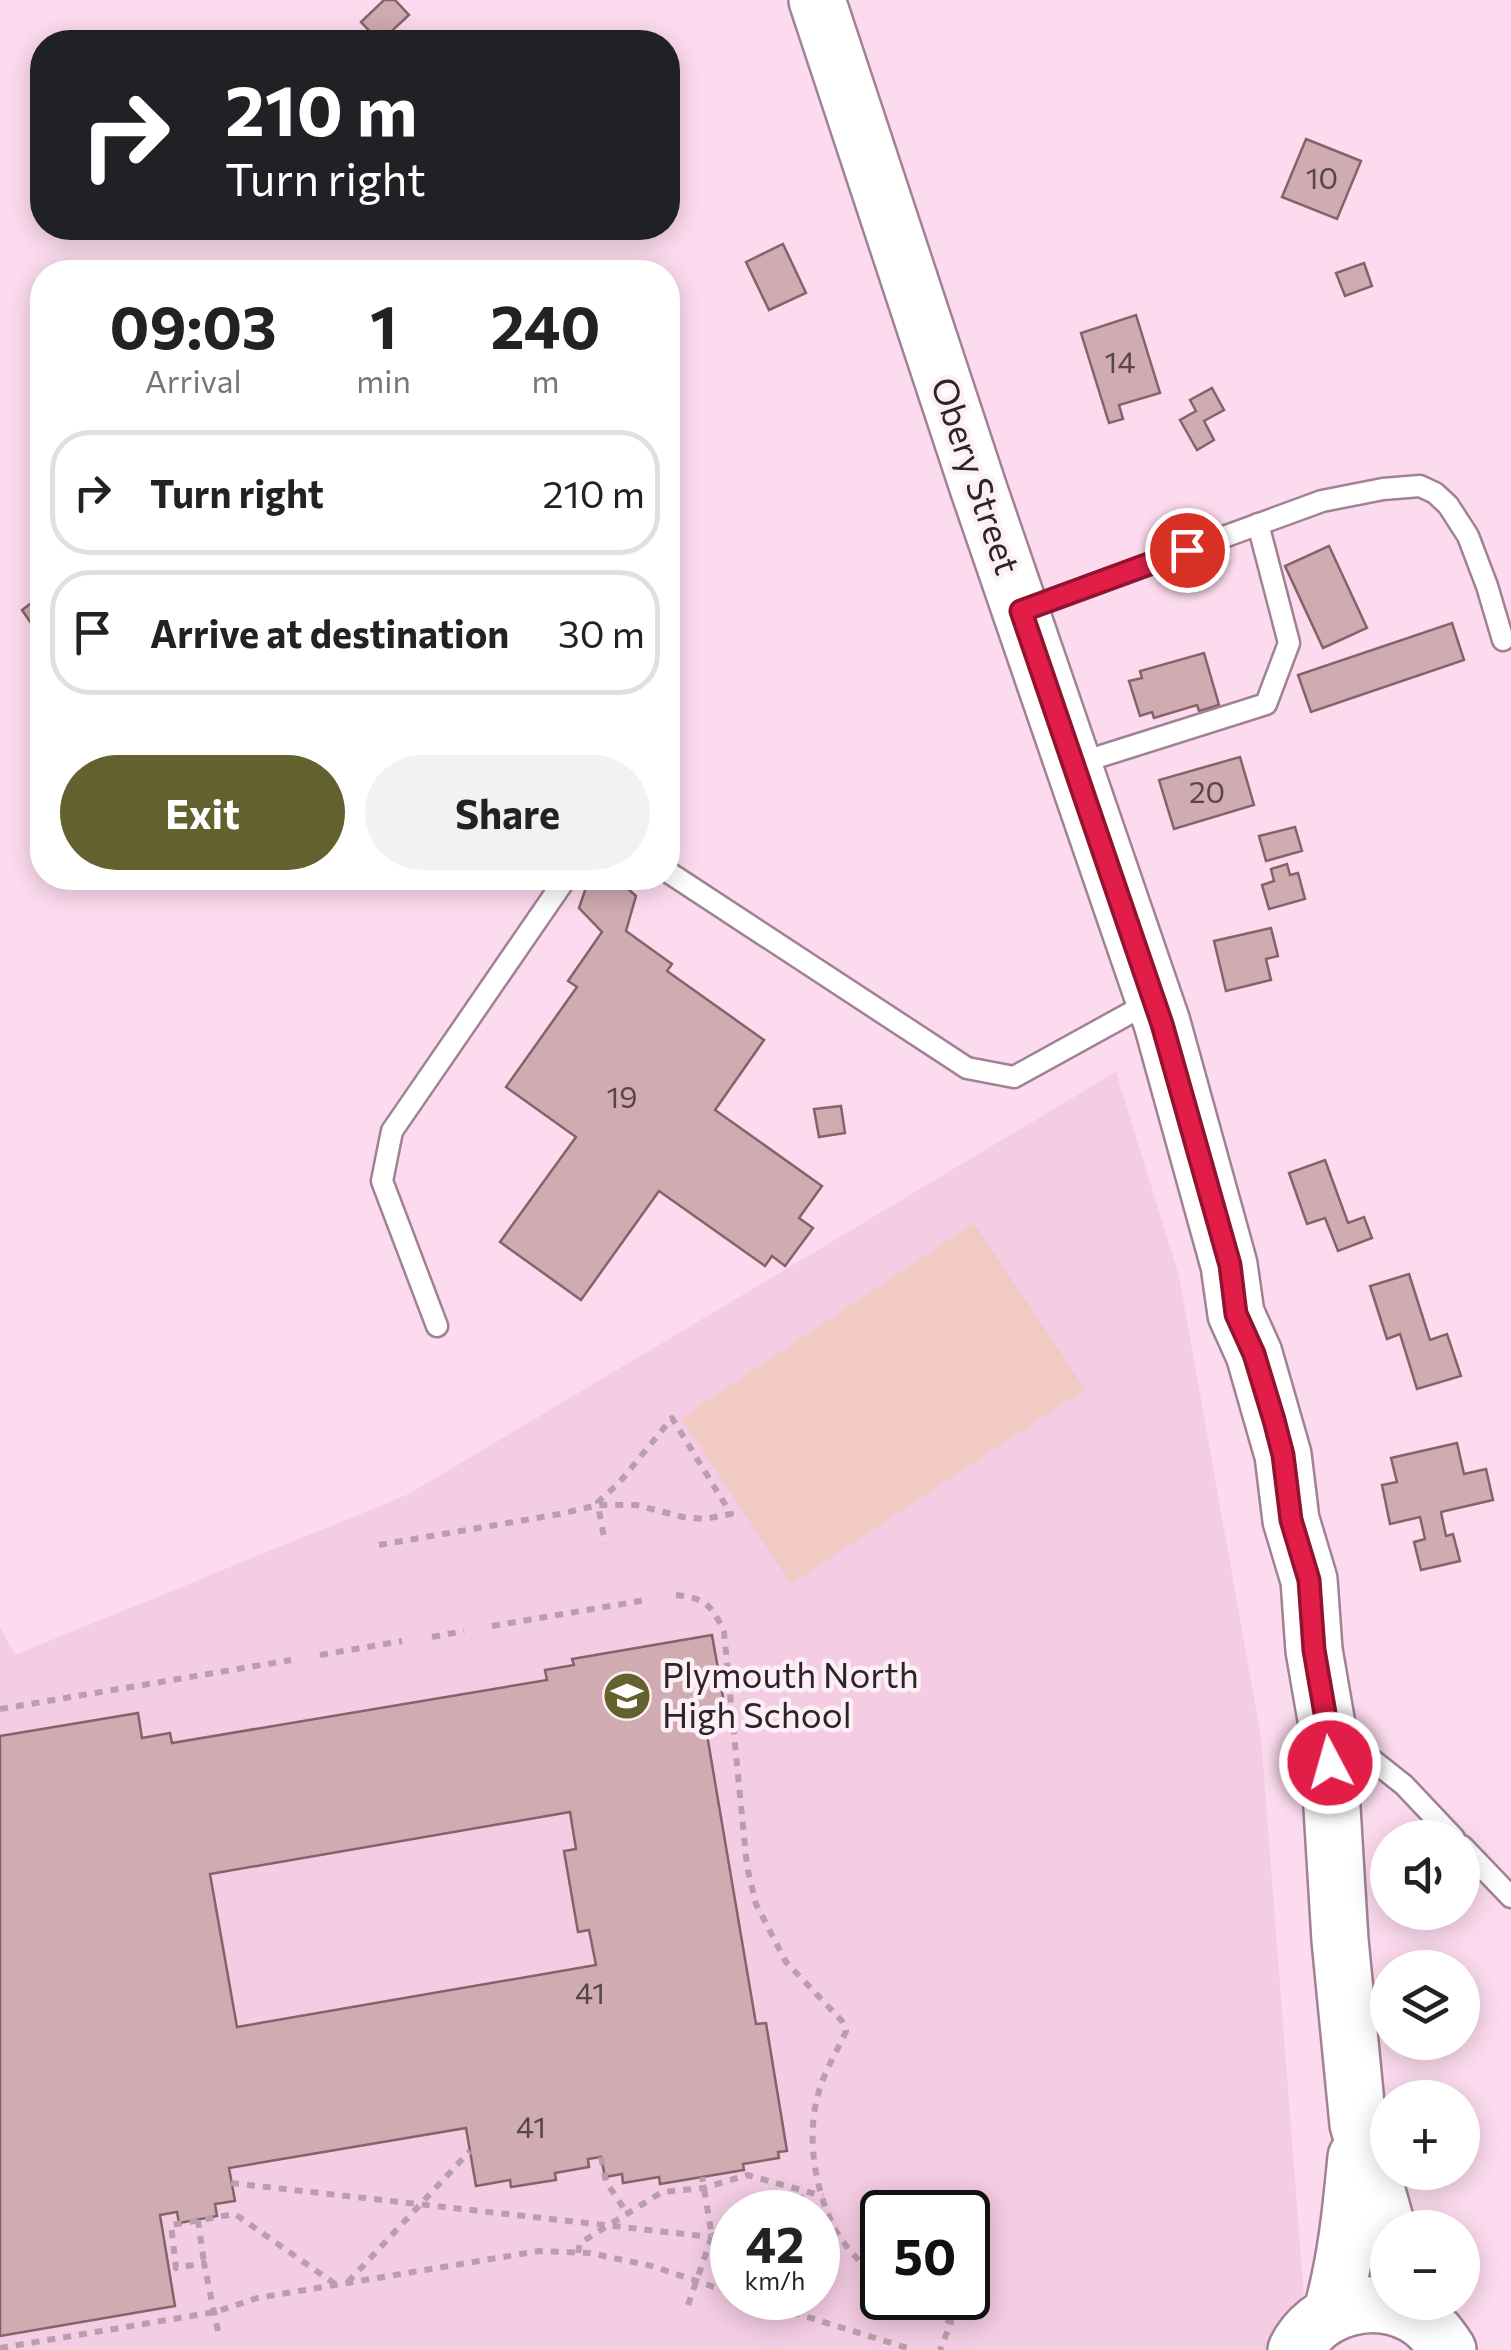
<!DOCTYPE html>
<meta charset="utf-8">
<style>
:root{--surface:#fff;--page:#f2f2f2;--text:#222;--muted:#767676;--line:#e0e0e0;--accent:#63612d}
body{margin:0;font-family:Commissioner,sans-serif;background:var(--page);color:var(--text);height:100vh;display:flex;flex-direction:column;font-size:38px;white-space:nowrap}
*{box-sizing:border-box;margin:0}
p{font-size:32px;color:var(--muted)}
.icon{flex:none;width:55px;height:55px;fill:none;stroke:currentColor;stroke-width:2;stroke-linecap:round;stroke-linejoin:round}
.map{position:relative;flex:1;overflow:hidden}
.sheet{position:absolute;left:30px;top:260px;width:650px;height:630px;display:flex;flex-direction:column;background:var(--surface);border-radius:40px;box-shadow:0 5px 25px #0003}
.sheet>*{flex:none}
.top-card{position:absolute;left:30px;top:30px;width:650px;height:210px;border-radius:40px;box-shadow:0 5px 25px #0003;background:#202124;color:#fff;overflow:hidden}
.buttons{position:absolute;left:1370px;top:1820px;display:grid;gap:20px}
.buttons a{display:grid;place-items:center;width:110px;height:110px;border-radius:50%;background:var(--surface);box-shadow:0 5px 25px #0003;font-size:50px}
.speed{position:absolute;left:710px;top:2190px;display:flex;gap:20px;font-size:50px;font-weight:700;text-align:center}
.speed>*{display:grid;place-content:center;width:130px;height:130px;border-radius:50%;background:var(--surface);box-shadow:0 5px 25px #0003;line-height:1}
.speed small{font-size:25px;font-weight:400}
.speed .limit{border:5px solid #111;border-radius:15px;background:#fff;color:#111}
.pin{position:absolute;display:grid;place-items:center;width:85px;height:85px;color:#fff;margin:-42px;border:5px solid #fff;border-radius:50%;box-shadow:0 2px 10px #0007}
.me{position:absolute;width:110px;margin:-55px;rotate:354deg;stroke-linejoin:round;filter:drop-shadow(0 0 8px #0008)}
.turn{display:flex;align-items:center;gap:35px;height:210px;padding:0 30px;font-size:45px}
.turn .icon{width:130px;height:130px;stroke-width:2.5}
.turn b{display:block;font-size:70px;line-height:85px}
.eta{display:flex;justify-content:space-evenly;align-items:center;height:170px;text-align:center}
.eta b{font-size:60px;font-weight:700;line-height:70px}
.cta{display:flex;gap:20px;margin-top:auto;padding:20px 30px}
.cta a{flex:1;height:115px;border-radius:60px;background:var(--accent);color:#fff;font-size:40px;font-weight:700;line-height:115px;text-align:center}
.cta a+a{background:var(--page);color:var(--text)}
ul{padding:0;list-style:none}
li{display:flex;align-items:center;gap:30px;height:125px;margin:0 20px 15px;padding:0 10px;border:5px solid var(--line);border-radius:40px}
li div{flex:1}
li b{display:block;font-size:38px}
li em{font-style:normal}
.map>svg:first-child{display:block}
</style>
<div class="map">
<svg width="1511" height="2350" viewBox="0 0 1511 2350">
<rect width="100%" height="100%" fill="#fcdbee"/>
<!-- built -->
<path fill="#f4cce3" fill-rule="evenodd" d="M1116,1072l63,204 82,461 47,613h-1308v-723l15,28 394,-161zM732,2212h86v86h-86zM882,2212h86v86h-86z"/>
<!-- green -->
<polygon fill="#f1cbc3" points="974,1223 1085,1389 791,1584 681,1418"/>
<!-- building -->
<g fill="#d0abb1" stroke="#856369" stroke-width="2.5" fill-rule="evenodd">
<polygon points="384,0 395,0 409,15 380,42 361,22"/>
<polygon points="1306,139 1361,161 1337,219 1282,197"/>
<polygon points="783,244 806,293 769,310 746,262"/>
<polygon points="1364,263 1372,286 1345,296 1336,273"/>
<polygon points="1136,315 1160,393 1119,405 1123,419 1109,423 1081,333"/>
<polygon points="1212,388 1224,410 1204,421 1214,440 1197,450 1180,420 1196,411 1190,400"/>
<polygon points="1329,546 1367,628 1323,648 1285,566"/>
<polygon points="42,595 42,639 22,610"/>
<polygon points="1452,623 1464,660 1311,712 1298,675"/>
<polygon points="1204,653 1219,705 1199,711 1197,705 1154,718 1152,712 1140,716 1129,681 1142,678 1140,671"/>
<polygon points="1240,757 1254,805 1174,829 1159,780"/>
<polygon points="1295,827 1302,851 1266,861 1259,836"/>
<polygon points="1287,864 1290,875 1298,873 1305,899 1269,909 1262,885 1274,881 1271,869"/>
<polygon points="599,878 616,878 636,896 626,931 672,964 667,971 764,1040 715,1110 822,1186 799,1218 813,1228 785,1266 772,1256 765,1266 659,1191 581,1300 500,1242 576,1137 506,1087 577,987 568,981 602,932 579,908 589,879"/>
<polygon points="1271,928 1278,956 1266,959 1271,980 1226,991 1214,941"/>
<polygon points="841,1106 845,1133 819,1137 814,1109"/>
<polygon points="1325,1160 1348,1223 1364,1217 1372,1238 1338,1251 1325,1218 1307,1224 1289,1173"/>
<polygon points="1409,1274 1430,1340 1447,1334 1461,1376 1417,1389 1400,1334 1387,1339 1370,1286"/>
<polygon points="1457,1443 1464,1474 1486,1469 1493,1500 1441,1512 1446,1536 1453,1534 1460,1561 1421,1570 1414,1542 1425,1539 1420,1517 1390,1524 1382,1485 1397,1482 1391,1458"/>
<path d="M712,1635l14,79 -22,3 52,307 10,-1 21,128 -9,1 1,6 -36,6 1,6 -84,14 -1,-7 -36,6 -1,-9 -17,3 -4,-20 -13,2 1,8 -34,6 1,7 -45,7 -1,-7 -34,6 -10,-58 -237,40 6,33 -20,3 2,12 -38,7 -2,-11 -17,3 15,91 -175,30v-600l138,-23 4,25 28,-5 2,10 375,-63 -2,-10 29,-5 -2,-6zM570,1812l6,37 -12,2 14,81 11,-2 7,35 -359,62 -27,-153z"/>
</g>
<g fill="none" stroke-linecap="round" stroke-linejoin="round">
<!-- service casing -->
<g stroke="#a08294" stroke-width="25">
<g id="service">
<polyline points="1024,610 1322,501 1383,489 1420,486 1435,493 1448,505 1468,536 1487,586 1503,640"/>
<polyline points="1076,764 1266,704 1289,643 1258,524"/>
<polyline points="668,872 967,1068 1014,1077 1152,1001"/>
<polyline points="437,1326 382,1181 392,1131 566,878"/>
<polyline points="1337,1732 1404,1785 1454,1838"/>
<polyline points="1462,1846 1511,1897"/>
</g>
</g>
<!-- secondary casing -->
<g stroke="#a08294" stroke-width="60">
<g id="secondary">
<polyline points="817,0 979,490 1162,1023 1229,1265 1236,1314 1254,1354 1283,1455 1291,1520 1309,1580 1314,1650 1327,1725 1340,1940 1358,2124 1388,2230"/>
<path d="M1331,2314c15,-52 20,-104 25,-157"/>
<path d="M1296,2350c21,-43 77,-57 118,-35 15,8 25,21 34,35"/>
</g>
</g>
<!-- path -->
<g stroke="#b99fae" stroke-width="6" stroke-dasharray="8 8" stroke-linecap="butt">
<polyline points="379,1545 560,1514 598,1505 636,1505 683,1517 704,1519 731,1514 672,1418 619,1483 598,1502 598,1505 605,1543"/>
<path d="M676,1595c29,3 36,10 48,37l23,235 9,37 30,58 56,59 4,10c-8,19 -20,37 -26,57 -15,44 -6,102 16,143 12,20 29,36 46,52"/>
<polyline points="492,1626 646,1600"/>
<polyline points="432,1637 464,1631"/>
<polyline points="320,1655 402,1641"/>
<polyline points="0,1709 291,1660"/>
<polyline points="601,2157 606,2182 627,2213"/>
<polyline points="231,2183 711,2237"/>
<polyline points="767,2212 812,2194"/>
<polyline points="198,2220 204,2263"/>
<polyline points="712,2236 732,2227"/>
<polyline points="578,2253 580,2243 662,2192 704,2188 747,2175 823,2196"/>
<polyline points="348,2282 470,2151"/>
<polyline points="746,2298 914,2350"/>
<polyline points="903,2298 951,2322 940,2350"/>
<polyline points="688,2305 712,2236 702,2177"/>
<polyline points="218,2331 204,2263 176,2268 171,2225 235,2214 335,2284"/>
<polyline points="0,2348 215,2312 257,2298 539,2251 590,2253 652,2266 732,2293"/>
</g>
<!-- service -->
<use href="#service" stroke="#fff" stroke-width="20"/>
<!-- secondary -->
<use href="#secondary" stroke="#fff" stroke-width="55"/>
</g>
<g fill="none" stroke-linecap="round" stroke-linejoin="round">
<!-- route casing -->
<g stroke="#92132f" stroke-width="25">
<polyline id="route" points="1187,550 1021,611 1162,1024 1230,1265 1236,1314 1254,1354 1274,1420 1283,1455 1291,1520 1309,1580 1314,1650 1327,1725 1330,1763"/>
</g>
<!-- route -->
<use href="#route" stroke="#e11d48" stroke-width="18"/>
</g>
<!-- icons -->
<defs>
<g id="school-disc" transform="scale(2.5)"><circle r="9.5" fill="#63612d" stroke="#fceff6"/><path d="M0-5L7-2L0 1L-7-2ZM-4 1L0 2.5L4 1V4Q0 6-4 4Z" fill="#fff"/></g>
</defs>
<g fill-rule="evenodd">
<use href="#school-disc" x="627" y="1696"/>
</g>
<g text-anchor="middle" stroke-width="9" stroke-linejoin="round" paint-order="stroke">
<!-- number labels -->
<g font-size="30" fill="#57454c">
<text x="1322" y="189">10</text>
<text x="1120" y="373">14</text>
<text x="1207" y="803">20</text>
<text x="622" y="1108">19</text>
<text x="590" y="2004">41</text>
<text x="531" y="2138">41</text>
</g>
<!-- street labels -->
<g font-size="35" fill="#2f232a" stroke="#fceff6">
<text transform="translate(975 476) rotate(71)" y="12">Obery Street</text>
</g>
<!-- poi labels -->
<g font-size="35" fill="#2f232a" stroke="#fceff6" text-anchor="start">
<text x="662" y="1688">Plymouth North<tspan x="662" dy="40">High School</tspan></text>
</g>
</g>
</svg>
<div class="buttons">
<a><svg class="icon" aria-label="sound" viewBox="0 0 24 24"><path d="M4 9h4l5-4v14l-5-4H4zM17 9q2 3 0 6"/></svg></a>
<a><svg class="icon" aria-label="layers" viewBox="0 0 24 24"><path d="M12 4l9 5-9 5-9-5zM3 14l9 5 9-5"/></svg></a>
<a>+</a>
<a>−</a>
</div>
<div class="speed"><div>42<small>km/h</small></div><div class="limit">50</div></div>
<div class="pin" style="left:1187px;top:550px;background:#d93025"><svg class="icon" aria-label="arrive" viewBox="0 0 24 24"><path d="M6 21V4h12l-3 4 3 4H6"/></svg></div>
<svg class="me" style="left:1330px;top:1763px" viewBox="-20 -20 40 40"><circle r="17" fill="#e11d48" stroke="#fff" stroke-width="3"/><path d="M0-11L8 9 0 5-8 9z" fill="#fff"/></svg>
<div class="top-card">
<div class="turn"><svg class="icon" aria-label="right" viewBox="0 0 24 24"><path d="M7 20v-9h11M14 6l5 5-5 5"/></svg><div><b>210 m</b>Turn right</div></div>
</div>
<section class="sheet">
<div class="eta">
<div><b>09:03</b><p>Arrival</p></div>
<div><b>1</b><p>min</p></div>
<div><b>240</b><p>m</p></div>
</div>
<ul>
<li><svg class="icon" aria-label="right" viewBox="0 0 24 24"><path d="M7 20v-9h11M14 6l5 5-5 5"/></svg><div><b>Turn right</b></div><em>210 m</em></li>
<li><svg class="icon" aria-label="arrive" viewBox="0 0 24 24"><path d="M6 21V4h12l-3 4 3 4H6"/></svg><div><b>Arrive at destination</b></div><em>30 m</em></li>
</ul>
<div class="cta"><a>Exit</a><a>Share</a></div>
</section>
</div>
